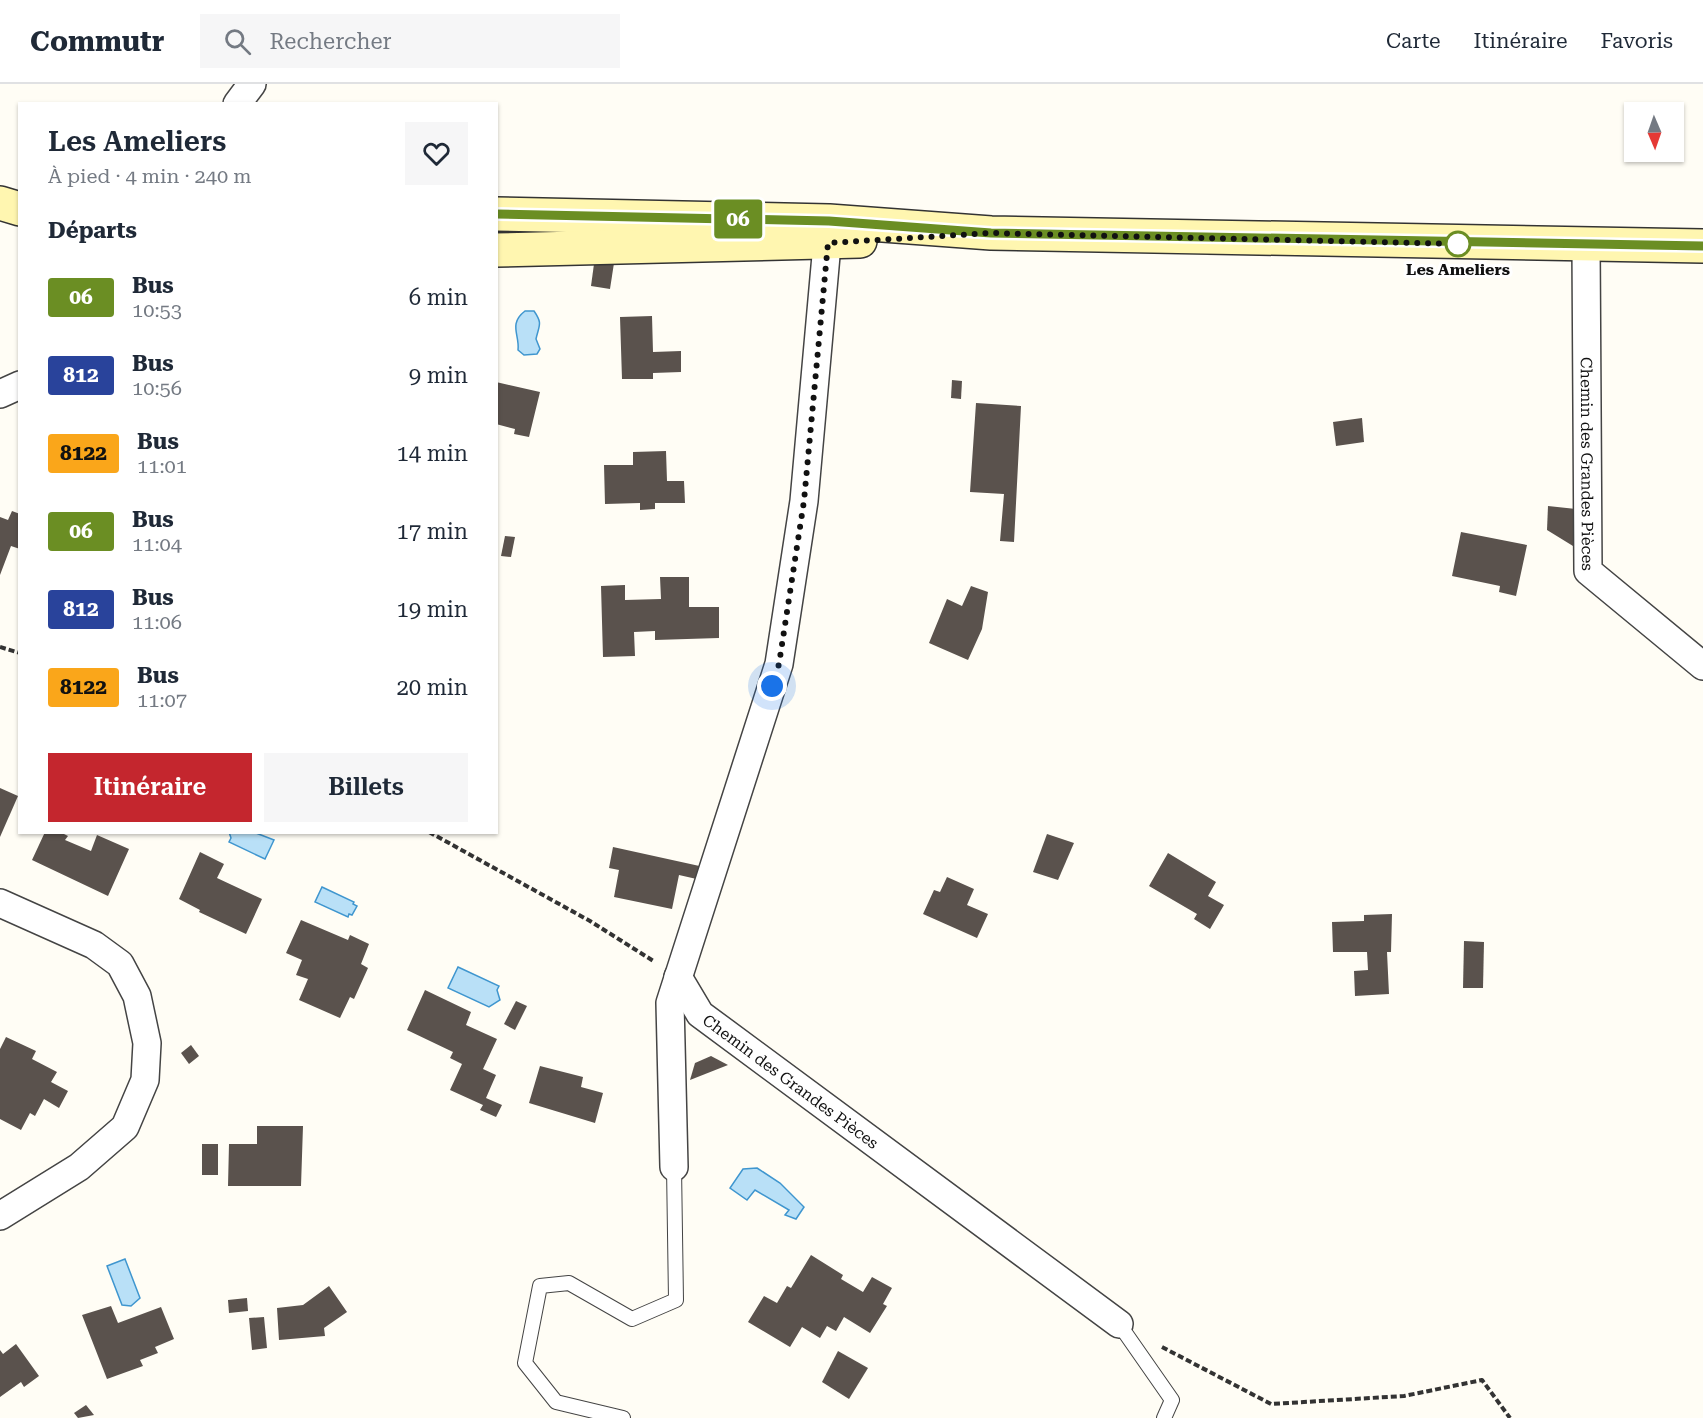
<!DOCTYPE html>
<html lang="fr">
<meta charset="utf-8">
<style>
:root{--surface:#fff;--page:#f6f6f7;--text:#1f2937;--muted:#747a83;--line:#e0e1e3;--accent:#c4262e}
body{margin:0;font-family:"Roboto Serif",serif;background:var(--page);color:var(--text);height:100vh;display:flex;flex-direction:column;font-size:22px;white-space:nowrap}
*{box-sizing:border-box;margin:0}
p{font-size:20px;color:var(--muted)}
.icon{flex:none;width:33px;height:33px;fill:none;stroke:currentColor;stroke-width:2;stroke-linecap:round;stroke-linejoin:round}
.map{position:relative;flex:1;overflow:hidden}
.drawer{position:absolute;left:18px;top:18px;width:480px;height:732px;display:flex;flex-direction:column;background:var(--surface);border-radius:0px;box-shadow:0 2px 4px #0004}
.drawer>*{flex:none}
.badge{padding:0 12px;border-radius:4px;font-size:21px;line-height:39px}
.needle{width:39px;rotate:178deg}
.tools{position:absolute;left:1624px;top:18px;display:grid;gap:12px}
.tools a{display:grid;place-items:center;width:60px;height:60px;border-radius:0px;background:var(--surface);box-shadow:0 2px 4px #0004;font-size:30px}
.you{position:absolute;width:30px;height:30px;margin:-15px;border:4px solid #fff;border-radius:50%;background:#1a73e8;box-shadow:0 0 0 9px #1a73e833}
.map>.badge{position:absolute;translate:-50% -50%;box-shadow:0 0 0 3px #fff}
h2{padding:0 30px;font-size:22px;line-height:54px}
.round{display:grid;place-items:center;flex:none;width:63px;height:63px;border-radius:0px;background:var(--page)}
.summary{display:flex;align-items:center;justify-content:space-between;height:102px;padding:0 30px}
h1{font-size:28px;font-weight:600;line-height:45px}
.primary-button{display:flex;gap:12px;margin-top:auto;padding:12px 30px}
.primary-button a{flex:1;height:69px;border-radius:0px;background:var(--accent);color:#fff;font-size:24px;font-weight:600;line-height:69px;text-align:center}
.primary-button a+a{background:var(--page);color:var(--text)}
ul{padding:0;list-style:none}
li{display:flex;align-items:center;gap:18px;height:78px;padding:0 30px}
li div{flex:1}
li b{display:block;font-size:22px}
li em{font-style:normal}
li .badge{min-width:66px;font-weight:700;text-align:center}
header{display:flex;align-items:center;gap:36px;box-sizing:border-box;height:84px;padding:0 30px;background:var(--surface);border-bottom:2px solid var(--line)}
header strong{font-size:28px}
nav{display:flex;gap:33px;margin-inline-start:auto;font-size:21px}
.search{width:420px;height:54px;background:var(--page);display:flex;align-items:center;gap:15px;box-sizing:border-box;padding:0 21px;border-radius:0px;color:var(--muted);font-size:22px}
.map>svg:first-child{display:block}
.water{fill:#b9e0f7;stroke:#3f96cf;stroke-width:1.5}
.building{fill:#5a524d}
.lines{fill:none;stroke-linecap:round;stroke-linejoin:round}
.service-casing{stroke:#444;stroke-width:16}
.minor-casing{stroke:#444;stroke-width:30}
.secondary-casing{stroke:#333;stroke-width:36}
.path{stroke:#333;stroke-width:4;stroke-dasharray:6 3;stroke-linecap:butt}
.service{stroke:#fff;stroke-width:14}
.minor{stroke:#fff;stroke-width:27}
.secondary{stroke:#fff6b0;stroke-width:33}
.line-casing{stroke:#fff;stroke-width:14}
.line{stroke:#6b8e23;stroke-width:9}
.walk{stroke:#111;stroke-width:6;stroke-dasharray:0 10.8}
.stop-dot{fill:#fff;stroke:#6b8e23;stroke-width:3}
.labels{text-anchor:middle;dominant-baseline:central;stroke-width:6;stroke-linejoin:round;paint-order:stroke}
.stop-label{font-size:16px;font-weight:bold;fill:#111;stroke:#fff}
.street-label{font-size:16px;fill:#111;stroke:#fff}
</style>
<header>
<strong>Commutr</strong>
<div class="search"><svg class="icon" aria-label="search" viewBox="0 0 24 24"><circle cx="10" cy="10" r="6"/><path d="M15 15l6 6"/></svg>Rechercher</div>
<nav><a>Carte</a><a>Itinéraire</a><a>Favoris</a></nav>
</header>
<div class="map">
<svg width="1703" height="1334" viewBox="0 0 1703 1334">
<rect width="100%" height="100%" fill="#fffdf5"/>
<!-- water -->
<g class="water">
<path d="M525 227H534C543 240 539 241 536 255L540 265 537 270 524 271 518 266C520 251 508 240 525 227Z"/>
<polygon points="229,748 256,749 274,756 265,775 229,758 231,754"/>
<polygon points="322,803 354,818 353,820 357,822 352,831 349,830 348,833 315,818"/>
<polygon points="458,883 499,902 497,906 500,916 489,923 448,904"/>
<polygon points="757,1084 780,1099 804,1123 796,1135 785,1131 789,1126 755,1106 747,1116 730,1104 743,1085"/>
<polygon points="125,1175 140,1214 131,1222 122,1221 107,1182"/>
</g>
<!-- building -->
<g class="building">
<polygon points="614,179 610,205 591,202 594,180"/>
<polygon points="652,232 653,268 681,267 681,288 653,289 653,295 622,295 620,233"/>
<polygon points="952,296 962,297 961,315 951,314"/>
<polygon points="496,298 540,308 529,353 514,350 515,345 496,340"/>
<polygon points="976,319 1021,322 1014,458 1000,457 1004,410 970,408"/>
<polygon points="1362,334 1364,358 1336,362 1333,338"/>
<polygon points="666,367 667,397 684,397 685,419 655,419 655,425 640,426 640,419 605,420 604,381 633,381 633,368"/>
<polygon points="1548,422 1576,425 1573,462 1547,446"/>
<polygon points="12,427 20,430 20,465 11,462 0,491 0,433 8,436"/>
<polygon points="1461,448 1527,461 1516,512 1499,508 1500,502 1452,492"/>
<polygon points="505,452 515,453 511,473 501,472"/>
<polygon points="660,493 689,493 689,523 719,523 719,554 655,556 655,547 634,548 635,572 603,573 601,502 625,501 625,516 661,515"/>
<polygon points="971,502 988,508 982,545 968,576 929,559 947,515 962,522"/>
<polygon points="0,704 18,712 0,753"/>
<polygon points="45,748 60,748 68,752 65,756 91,767 97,751 129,765 108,812 32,776"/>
<polygon points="1047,750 1074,759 1058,796 1033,788"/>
<polygon points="613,763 704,783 701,796 679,791 672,825 614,813 619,786 609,784"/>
<polygon points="200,768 224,780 217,794 262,815 246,850 199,828 200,826 179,815"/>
<polygon points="1168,769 1216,798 1208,812 1224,821 1210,845 1194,835 1197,830 1149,802"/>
<polygon points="947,793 974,805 967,821 988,830 977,854 923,830 934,806 940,808"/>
<polygon points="1392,830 1391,868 1387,868 1389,910 1355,912 1354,887 1368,886 1367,868 1333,868 1332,838 1364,837 1364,831"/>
<polygon points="301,836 348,856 350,851 369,860 361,880 368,884 354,915 350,913 340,934 299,916 308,895 296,891 302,876 286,869"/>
<polygon points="1464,857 1484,858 1483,904 1463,904"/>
<polygon points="425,906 471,928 466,941 497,955 483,985 496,991 486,1014 502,1021 496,1033 480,1026 483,1021 450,1006 462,980 450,974 453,968 407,946"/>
<polygon points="516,917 527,922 515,946 504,940"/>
<polygon points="6,953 36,967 32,975 57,988 51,998 68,1007 59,1024 44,1015 35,1032 30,1029 21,1046 0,1035 0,965"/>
<polygon points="191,961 199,972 189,980 181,969"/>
<polygon points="711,972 728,981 690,996 695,979"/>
<polygon points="540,982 583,993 581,1003 603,1009 595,1039 529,1019"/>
<polygon points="257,1042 303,1042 301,1102 228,1102 229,1060 257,1060"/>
<rect x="202" y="1060" width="16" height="31"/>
<polygon points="811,1171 843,1191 841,1195 863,1208 872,1193 892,1204 883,1220 887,1222 870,1249 844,1233 836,1247 827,1242 820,1254 802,1243 790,1263 748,1238 764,1212 777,1219 787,1202 791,1204"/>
<polygon points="329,1202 347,1228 324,1244 325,1252 279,1256 277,1224 303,1221"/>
<polygon points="247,1214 248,1227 229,1229 228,1216"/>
<polygon points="111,1222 118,1239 161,1223 174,1255 155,1263 158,1269 140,1276 143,1282 107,1295 82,1231"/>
<polygon points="264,1233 267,1264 252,1266 249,1234"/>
<polygon points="16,1260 39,1292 24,1303 21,1298 0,1313 0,1266 3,1270"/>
<polygon points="838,1267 868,1284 849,1315 822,1298"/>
<polygon points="86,1321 94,1331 78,1334 74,1329"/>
</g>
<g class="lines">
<defs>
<g id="service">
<polyline points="1119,1240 1172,1316 1164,1334"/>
<polyline points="623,1334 556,1318 525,1279 540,1202 569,1199 632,1235 676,1216 674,1083"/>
</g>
<g id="minor">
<polyline points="237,20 252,0"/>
<path id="s1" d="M1586 160 1588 487 1703 582"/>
<polyline points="0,310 20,301"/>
<polyline points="0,819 94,861 120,880 137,912 147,959 145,996 125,1043 79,1083 0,1132"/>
<path id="s2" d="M678 893 700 930 1119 1240"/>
<polyline points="674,1083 670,919 779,580 804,417 829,138"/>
</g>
<g id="secondary">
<polyline points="0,119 20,125"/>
<polyline points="496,130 829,137 991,149 1703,162"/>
<polyline points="496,166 860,157"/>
</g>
</defs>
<!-- service casing -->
<use href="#service" class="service-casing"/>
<!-- minor casing -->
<use href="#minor" class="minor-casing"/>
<!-- secondary casing -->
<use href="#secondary" class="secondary-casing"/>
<!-- path -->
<g class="path">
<polyline points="0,563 20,569"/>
<polyline points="429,748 590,837 655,878"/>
<polyline points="1162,1263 1271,1320 1404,1312 1482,1296 1510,1334"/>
</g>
<!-- service -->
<use href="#service" class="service"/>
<!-- minor -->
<use href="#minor" class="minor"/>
<!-- secondary -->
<use href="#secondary" class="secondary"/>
</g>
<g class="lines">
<defs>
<polyline id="line" points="496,130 829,137 991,149 1703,162"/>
</defs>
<!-- line casing -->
<use href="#line" class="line-casing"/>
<!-- line -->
<use href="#line" class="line"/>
<!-- walk -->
<polyline class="walk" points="772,602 779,580 804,417 828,159 991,149 1458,160"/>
</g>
<!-- markers -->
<circle class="stop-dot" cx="1458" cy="160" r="12"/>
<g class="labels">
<!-- stop labels -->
<g class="stop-label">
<text x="1458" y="185">Les Ameliers</text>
</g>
<!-- street labels -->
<g class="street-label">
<text stroke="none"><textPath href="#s1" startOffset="220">Chemin des Grandes Pièces</textPath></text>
<text stroke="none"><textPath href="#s2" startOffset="156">Chemin des Grandes Pièces</textPath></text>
</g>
</g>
</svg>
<div class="tools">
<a><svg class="needle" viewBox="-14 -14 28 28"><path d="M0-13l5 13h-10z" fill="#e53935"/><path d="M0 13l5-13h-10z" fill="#747a83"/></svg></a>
</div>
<div class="you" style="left:772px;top:602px"></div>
<b class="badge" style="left:738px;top:135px;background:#6b8e23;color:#fff">06</b>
<section class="drawer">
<div class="summary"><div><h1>Les Ameliers</h1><p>À pied · 4 min · 240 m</p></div><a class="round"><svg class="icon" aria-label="heart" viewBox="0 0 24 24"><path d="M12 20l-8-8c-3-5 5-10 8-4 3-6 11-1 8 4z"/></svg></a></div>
<h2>Départs</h2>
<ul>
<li><span class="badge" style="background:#6b8e23;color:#fff">06</span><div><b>Bus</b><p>10:53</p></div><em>6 min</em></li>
<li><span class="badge" style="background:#29439b;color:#fff">812</span><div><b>Bus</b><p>10:56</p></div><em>9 min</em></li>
<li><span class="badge" style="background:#faa61a;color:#111">8122</span><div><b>Bus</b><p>11:01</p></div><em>14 min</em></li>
<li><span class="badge" style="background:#6b8e23;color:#fff">06</span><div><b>Bus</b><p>11:04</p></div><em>17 min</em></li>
<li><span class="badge" style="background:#29439b;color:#fff">812</span><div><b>Bus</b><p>11:06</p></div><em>19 min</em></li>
<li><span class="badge" style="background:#faa61a;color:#111">8122</span><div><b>Bus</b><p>11:07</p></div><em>20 min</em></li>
</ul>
<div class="primary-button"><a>Itinéraire</a><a>Billets</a></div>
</section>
</div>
